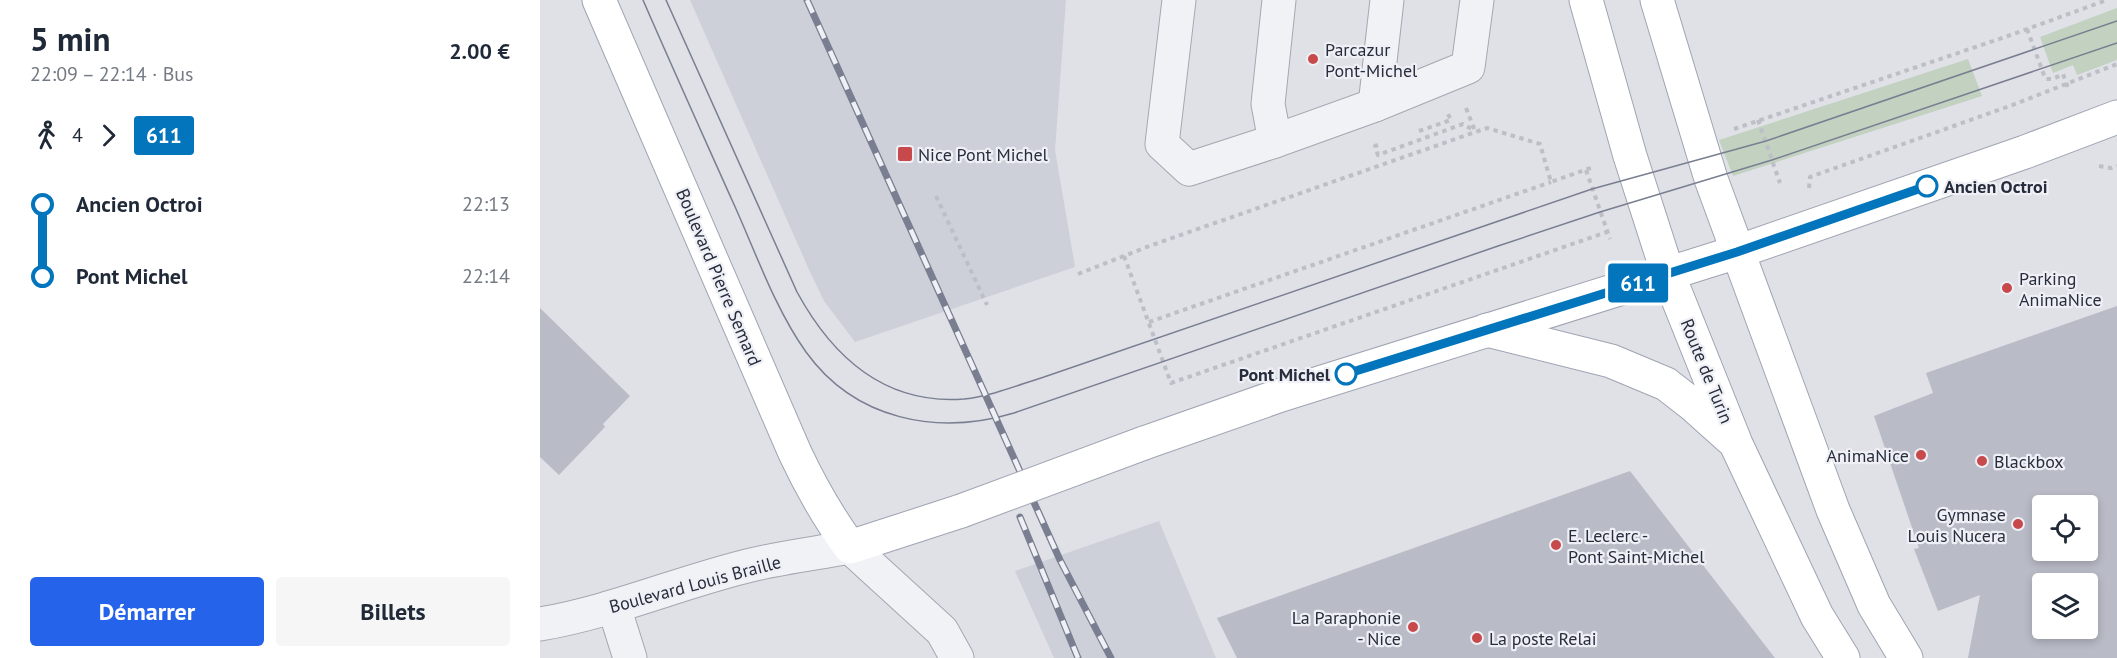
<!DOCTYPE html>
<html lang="fr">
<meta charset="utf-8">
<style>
:root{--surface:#fff;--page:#f6f6f7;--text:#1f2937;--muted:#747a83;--accent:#2563eb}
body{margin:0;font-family:"PT Sans",sans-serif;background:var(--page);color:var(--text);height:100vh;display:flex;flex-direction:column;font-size:22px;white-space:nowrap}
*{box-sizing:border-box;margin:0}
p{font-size:20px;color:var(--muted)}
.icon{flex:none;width:33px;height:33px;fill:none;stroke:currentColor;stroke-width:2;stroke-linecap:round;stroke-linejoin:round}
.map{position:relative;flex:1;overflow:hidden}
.sheet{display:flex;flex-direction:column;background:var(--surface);width:540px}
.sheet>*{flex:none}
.badge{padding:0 12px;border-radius:4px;font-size:21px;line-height:39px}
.buttons{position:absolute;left:1492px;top:495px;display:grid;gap:12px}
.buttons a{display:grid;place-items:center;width:66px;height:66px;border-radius:6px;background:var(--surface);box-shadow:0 3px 9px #0003;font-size:30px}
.map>.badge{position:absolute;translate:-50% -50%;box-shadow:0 0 0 3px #fff}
.legs{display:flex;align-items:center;gap:9px;height:66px;padding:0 30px;font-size:20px}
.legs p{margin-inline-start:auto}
.overview{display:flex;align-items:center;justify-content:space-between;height:102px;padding:0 30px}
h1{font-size:33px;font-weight:700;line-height:45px}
.cta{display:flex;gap:12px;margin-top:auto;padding:12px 30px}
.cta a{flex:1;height:69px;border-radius:6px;background:var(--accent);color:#fff;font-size:24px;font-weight:700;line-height:69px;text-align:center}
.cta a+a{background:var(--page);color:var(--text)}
ul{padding:0 30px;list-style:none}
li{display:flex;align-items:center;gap:21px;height:72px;font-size:22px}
li i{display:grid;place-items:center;width:9px;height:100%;margin:0 8px;background:currentColor}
li i::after{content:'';width:15px;height:15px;margin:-8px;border:4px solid;border-radius:50%;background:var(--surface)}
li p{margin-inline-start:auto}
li:first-child i{background:linear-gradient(#0000 50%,currentColor 0)}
li:last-child i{background:linear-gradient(currentColor 50%,#0000 0)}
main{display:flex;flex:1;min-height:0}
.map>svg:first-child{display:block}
.built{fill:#cdd0d9}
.green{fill:#c2d1c0}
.building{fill:#b9bcc7;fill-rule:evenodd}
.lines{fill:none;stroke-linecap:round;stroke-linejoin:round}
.minor-casing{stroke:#a4a7b1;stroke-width:35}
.major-casing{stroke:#9fa4b2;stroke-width:35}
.path{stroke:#bdbfc6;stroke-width:4;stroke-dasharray:4.5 4.5;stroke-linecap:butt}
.minor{stroke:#f1f2f6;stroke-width:33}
.major{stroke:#fff;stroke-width:33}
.tram{stroke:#797f90;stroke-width:1.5}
.rail-casing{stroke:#797f90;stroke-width:7}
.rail{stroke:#eef0f5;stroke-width:4.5;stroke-dasharray:14;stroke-linecap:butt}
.major-bridge-casing{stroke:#9fa4b2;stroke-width:35;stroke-linecap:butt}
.major-bridge{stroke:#fff;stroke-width:33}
.line-1-casing{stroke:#fff;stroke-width:14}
.line-1{stroke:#0275bc;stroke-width:9}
.poi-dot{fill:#c7494b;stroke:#eef0f5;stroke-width:2}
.stop-1-dot{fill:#fff;stroke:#0275bc;stroke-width:3}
.labels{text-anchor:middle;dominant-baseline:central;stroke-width:4.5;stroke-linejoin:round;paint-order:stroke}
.poi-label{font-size:18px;fill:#282d3d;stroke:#eef0f5;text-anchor:start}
.stop-label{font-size:18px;font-weight:bold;fill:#282d3d;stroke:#eef0f5;text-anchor:start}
.street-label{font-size:18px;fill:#282d3d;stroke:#eef0f5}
</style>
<main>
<section class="sheet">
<div class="overview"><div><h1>5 min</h1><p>22:09 – 22:14 · Bus</p></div><b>2.00 €</b></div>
<div class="legs"><svg class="icon" aria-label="walk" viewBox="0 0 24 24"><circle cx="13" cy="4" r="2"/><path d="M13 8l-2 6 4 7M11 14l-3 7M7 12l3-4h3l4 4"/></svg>4<svg class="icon" aria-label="forward" viewBox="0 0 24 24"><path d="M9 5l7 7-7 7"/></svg><b class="badge" style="background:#0275bc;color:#fff">611</b></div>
<ul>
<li><i style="color:#0275bc"></i><b>Ancien Octroi</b><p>22:13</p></li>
<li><i style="color:#0275bc"></i><b>Pont Michel</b><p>22:14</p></li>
</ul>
<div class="cta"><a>Démarrer</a><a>Billets</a></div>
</section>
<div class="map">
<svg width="1577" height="658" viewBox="0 0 1577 658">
<rect width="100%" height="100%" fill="#dfe1e7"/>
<!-- built -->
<g class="built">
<polygon points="150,0 526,0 515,150 535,267 315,342 284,301 270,272"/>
<polygon points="619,521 676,658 514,658 475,571"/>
</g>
<!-- green -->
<g class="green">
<polygon points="1577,8 1577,60 1537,75 1533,65 1513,73 1500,37"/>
<polygon points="1428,59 1442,96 1193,176 1179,140"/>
</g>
<!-- building -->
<g class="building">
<path d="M1577 306V658H1428L1440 595 1398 611 1374 549 1379 548 1334 416 1393 393 1386 373ZM1503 506H1548V550H1503ZM1503 584H1548V628H1503Z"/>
<polygon points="0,308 90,396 63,424 65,427 19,475 0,457"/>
<polygon points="1090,471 1235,658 697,658 677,618"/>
</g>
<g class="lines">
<defs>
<g id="minor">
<polyline points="639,0 622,144 649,169 735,141 835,105 928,67 937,0"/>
<polyline points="835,105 847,0"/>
<polyline points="735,141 728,104 739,0"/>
<polyline points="74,607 90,658"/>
<path d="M0 624C72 612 140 582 211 565 244 557 278 553 310 547L402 631 417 658"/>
</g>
<g id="major">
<path d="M59 0 255 453C271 487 288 517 310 547L421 511"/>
<polyline points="1046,0 1090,156 1128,274 1196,444 1277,616 1303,658"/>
<polyline points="1117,0 1171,179 1293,510 1334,605 1366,658"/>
<polyline points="947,330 1071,361 1126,384 1153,405 1191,439"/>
<polyline points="604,443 741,395 1197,252 1485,152 1577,117"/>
</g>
</defs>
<!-- minor casing -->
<use href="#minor" class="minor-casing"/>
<!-- major casing -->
<use href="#major" class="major-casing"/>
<!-- path -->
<g class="path">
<polyline points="1487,29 1504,75 1506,79 1513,79 1523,74 1529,91"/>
<polyline points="926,108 935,131"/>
<polyline points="1218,120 1240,183"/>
<polyline points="1194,129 1468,36 1567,0"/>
<polyline points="879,131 911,120 908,114"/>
<polyline points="838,145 835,146 838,155 923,124 935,131"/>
<polyline points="1559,166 1571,168 1577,166"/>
<polyline points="1046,170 1070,239"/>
<polyline points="1269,188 1270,177 1470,106 1577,64"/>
<polyline points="396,196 447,305"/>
<polyline points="584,256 631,383 1067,232"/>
<polyline points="538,274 612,245 947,128 1000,144 1011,182 1053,167"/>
<polyline points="609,322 1011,182"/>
</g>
<!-- minor -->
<use href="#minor" class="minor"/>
<!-- major -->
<use href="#major" class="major"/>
<!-- tram -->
<g class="tram">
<path d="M103 0C132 67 162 133 192 200 214 248 235 309 266 352 315 420 397 436 474 413L958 246 1060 212 1232 160 1577 43"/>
<path d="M126 0 257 292C293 358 345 405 424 399 452 396 478 385 504 377L1052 189 1226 141 1577 21"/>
</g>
<defs>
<g id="rail">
<polyline points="267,0 520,560 571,658"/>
<polyline points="480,517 538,658"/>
</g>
</defs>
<!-- rail casing -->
<use href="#rail" class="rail-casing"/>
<!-- rail -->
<use href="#rail" class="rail"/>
<defs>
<polyline id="major-bridge" points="421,511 604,443"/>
</defs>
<!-- major-bridge casing -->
<use href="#major-bridge" class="major-bridge-casing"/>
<!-- major-bridge -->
<use href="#major-bridge" class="major-bridge"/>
</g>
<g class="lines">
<defs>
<polyline id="line-1" points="806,374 1197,252 1387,186"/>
</defs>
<!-- line-1 casing -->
<use href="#line-1" class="line-1-casing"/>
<!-- line-1 -->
<use href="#line-1" class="line-1"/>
</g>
<!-- markers -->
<g class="poi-dot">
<circle cx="773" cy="59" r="6"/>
<rect x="357" y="146" width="16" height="16" rx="3"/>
<circle cx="1467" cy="288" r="6"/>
<circle cx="1381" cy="455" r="6"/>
<circle cx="1442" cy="461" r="6"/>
<circle cx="1478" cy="524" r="6"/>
<circle cx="1016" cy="545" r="6"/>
<circle cx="873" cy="627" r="6"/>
<circle cx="937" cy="638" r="6"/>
</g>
<g class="stop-1-dot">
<circle cx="1387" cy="186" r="10"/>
<circle cx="806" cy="374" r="10"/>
</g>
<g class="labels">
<!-- poi labels -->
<g class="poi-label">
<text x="785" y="49">Parcazur<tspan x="785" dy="21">Pont-Michel</tspan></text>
<text x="378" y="154">Nice Pont Michel</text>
<text x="1479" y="278">Parking<tspan x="1479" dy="21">AnimaNice</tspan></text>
<text x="1369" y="455" text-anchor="end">AnimaNice</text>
<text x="1454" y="461">Blackbox</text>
<text x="1466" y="514" text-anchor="end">Gymnase<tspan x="1466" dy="21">Louis Nucera</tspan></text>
<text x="1028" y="535">E. Leclerc -<tspan x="1028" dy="21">Pont Saint-Michel</tspan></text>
<text x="861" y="617" text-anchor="end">La Paraphonie<tspan x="861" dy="21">- Nice</tspan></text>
<text x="949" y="638">La poste Relai</text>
</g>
<!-- stop labels -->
<g class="stop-label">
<text x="1404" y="186">Ancien Octroi</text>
<text x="790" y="374" text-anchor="end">Pont Michel</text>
</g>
<!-- street labels -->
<g class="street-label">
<text transform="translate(179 277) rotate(67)">Boulevard Pierre Semard</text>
<text transform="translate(1167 371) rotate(68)">Route de Turin</text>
<text transform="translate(155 584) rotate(-15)">Boulevard Louis Braille</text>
</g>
</g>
</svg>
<div class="buttons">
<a><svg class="icon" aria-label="locate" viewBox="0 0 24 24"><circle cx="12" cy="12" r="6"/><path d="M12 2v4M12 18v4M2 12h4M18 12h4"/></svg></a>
<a><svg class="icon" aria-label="layers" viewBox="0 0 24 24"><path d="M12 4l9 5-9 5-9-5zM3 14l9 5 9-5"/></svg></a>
</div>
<b class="badge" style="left:1098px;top:283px;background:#0275bc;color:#fff">611</b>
</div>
</main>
